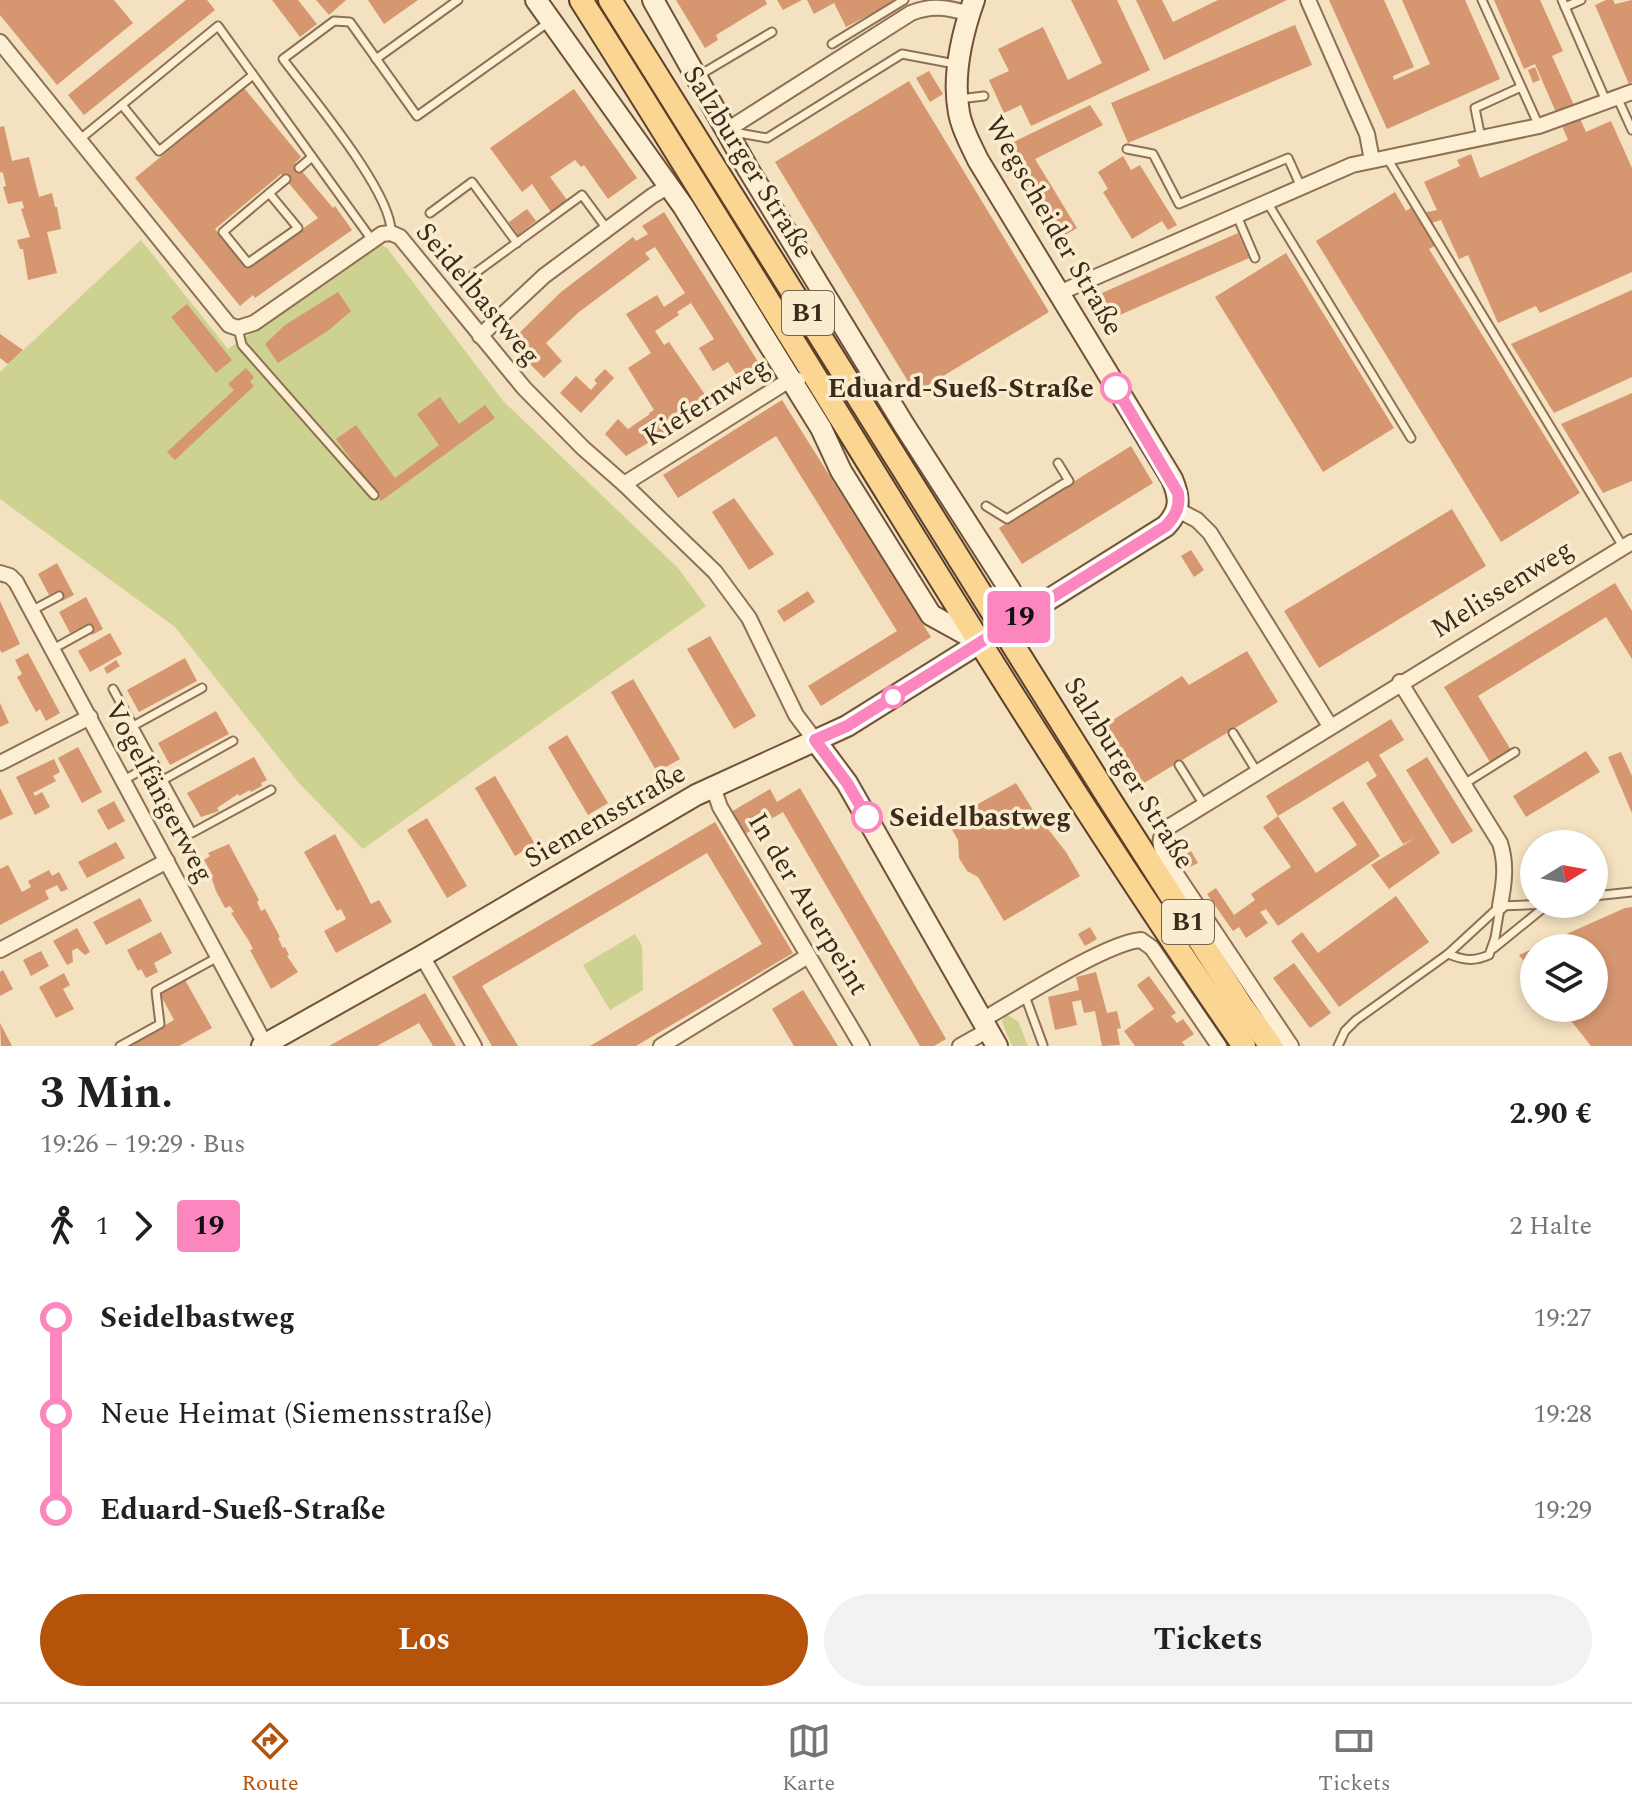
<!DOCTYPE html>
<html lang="de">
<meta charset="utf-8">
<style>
:root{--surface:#fff;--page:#f2f2f2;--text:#202124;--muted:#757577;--line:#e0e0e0;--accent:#b45309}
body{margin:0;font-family:Spectral,serif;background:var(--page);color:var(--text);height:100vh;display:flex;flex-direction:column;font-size:30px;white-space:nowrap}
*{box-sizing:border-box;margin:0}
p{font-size:26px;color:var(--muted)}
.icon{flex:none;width:44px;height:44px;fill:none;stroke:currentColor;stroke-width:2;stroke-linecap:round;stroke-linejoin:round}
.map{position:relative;height:1046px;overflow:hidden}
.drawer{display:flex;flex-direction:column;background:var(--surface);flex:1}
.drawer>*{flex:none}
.badge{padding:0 16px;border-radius:6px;font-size:28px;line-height:52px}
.needle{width:52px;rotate:79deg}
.controls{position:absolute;left:1520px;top:830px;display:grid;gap:16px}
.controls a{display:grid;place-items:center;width:88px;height:88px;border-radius:50%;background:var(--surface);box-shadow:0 4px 12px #0003;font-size:40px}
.map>.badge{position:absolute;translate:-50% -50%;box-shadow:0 0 0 4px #fff}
.legs{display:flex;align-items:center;gap:12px;height:88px;padding:0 40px;font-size:26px}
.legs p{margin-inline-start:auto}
.headline{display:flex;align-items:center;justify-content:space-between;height:136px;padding:0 40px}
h1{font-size:44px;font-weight:700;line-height:60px}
.action{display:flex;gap:16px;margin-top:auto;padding:16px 40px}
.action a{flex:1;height:92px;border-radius:48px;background:var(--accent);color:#fff;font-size:32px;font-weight:700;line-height:92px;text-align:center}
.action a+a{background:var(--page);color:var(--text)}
ul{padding:0 40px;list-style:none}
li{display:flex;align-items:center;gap:28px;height:96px;font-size:30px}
li i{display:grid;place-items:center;width:12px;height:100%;margin:0 10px;background:currentColor}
li i::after{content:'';width:20px;height:20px;margin:-10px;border:6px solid;border-radius:50%;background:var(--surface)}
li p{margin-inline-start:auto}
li:first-child i{background:linear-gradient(#0000 50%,currentColor 0)}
li:last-child i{background:linear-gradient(currentColor 50%,#0000 0)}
.menu{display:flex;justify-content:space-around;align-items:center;height:112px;border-top:2px solid var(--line);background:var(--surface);font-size:22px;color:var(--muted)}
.menu a{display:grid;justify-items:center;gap:4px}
.menu .selected{color:var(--accent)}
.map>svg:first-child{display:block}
.green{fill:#cdd291}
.building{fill:#d69670;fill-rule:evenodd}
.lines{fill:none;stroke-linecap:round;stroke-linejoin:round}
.lane-casing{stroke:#8e7155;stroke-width:11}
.street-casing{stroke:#8e7155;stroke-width:18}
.secondary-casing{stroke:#705238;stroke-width:24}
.primary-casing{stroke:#5b3f2a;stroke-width:26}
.lane{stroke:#fdefd3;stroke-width:7}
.street{stroke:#fdefd3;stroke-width:14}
.secondary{stroke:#fdefd3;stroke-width:20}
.primary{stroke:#fbd692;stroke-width:22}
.line-1-casing{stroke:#fff;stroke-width:18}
.line-1{stroke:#fc87bf;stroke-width:12}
.stop-1-dot{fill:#fff;stroke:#fc87bf;stroke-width:4}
.labels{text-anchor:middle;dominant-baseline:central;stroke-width:7;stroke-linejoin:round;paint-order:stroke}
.shield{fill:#f9eccf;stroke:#756451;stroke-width:2}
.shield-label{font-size:26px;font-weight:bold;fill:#3c2a1b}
.street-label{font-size:28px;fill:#3c2a1b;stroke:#f9eccf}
.stop-label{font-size:28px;font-weight:bold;fill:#3c2a1b;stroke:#f9eccf;text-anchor:end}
</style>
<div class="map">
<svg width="1632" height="1046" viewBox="0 0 1632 1046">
<rect width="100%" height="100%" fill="#f3e1bf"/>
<!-- green -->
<g class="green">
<polygon points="141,240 228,349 379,244 387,248 504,402 678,568 706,606 363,849 298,782 175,627 0,499 0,372"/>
<polygon points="635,934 642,946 643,990 610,1010 583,965"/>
<polygon points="1005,1014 1018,1021 1028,1046 1012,1046 1002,1022"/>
</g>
<!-- building -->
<g class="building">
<polygon points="0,0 114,0 133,23 57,85 0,15"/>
<polygon points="186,0 207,0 215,10 84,115 68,95"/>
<polygon points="272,0 298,0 317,24 300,37"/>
<polygon points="316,0 346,0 329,15"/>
<polygon points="368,0 418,0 384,24"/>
<polygon points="676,0 765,0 767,4 716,35 718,40 705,48"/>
<polygon points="777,0 802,0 783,10"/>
<polygon points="807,0 898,0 846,27 834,3 814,14"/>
<polygon points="1071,0 1117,0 1150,70 1031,126 1021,105 1004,113 989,80 1009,71 998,49 1043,27 1068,80 1102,63"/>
<polygon points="1136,0 1162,0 1173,22 1218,0 1287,0 1164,60"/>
<polygon points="1329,0 1384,0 1414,67 1393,76 1394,80 1430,64 1402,0 1465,0 1500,79 1387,129"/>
<polygon points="1494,0 1540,0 1563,51 1552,56 1586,132 1611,121 1632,168 1632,272 1540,313 1536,306 1498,323 1468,255 1459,259 1441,220 1429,224 1440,243 1429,249 1580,493 1501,542 1316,241 1395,192 1406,211 1417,204 1422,213 1437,210 1424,182 1460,166 1457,160 1471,154 1480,178 1568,140 1535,64 1524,69"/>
<polygon points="1606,0 1613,0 1615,4 1632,0 1632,82 1629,84 1595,5"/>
<polygon points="1295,25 1312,65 1128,143 1111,103"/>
<polygon points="1535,67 1540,80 1533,83 1528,70"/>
<polygon points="929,71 943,94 930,102 916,78"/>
<polygon points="909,81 1049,312 915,393 775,162"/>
<path d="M244 88 301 157 295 163 333 208 335 206 352 230 255 298 253 295 240 306 135 178ZM281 174 318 218 247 268 215 229Z"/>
<polygon points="574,89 637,178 608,199 584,165 581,167 575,160 550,177 567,200 551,212 532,184 522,192 490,148"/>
<polygon points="1090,105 1103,125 1035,159 1077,228 1055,241 999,149"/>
<polygon points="4,126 12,161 29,157 39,197 52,193 55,207 57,207 61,229 47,232 57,273 28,280 23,249 20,249 17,240 30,237 21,209 24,208 22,201 8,204 3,187 6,186 3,173 0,172 0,127"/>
<polygon points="1123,156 1131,170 1140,165 1177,225 1168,230 1162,221 1132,239 1103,192 1108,189 1098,172"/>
<polygon points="527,209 536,221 518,235 509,222"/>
<polygon points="664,212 762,368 741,382 728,362 713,371 699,348 714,339 691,303 677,312 679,315 655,331 664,345 669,342 712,405 626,456 605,434 618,419 628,429 650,414 649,413 654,410 628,368 651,353 626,314 657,295 664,307 685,293 655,247 645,253 650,259 579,312 546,343 562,361 544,378 509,343 561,292 633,237 636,241 648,234 642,226"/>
<polygon points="1238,233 1249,258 1113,318 1102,293"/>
<polygon points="1286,253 1394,428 1323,472 1215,297"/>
<polygon points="1632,290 1632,377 1554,413 1511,344"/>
<polygon points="338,292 351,311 329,330 278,363 265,344 285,325"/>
<polygon points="187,304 232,360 216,373 171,317"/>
<polygon points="0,334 23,350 8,364 0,358"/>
<polygon points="246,368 254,377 250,382 254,386 175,460 167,452 234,390 228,384"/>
<polygon points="605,369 614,378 581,413 560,393 576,376 591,390 597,383 594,380"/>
<polygon points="1632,393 1632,481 1603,493 1561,424"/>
<polygon points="440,397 459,424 485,405 495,418 381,501 336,439 356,425 395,478 439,445 417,414"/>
<polygon points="782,400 931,637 821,706 808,686 897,631 776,436 678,498 663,475"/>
<polygon points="1131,446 1153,483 1022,564 999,528"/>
<polygon points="734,498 774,554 749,570 712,512"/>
<polygon points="1452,509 1486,566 1319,668 1284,611"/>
<polygon points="1191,550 1204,570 1194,577 1181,556"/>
<polygon points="57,563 74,595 62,601 57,591 49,595 38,574"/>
<polygon points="1615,583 1632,611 1632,659 1606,617 1478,696 1511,750 1490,762 1444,687"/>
<polygon points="808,591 815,602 784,622 777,611"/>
<polygon points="86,597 103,629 92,635 87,624 70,633 59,612"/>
<polygon points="0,601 20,644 2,653 0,650"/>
<polygon points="110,633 122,654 90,672 78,651"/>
<polygon points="710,636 756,716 734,729 687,649"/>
<polygon points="1247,651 1278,702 1144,783 1105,725 1182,676 1189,685"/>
<polygon points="28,653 60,713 46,721 40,709 36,712 17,677 22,674 15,660"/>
<polygon points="185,658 197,681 139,712 127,690"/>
<polygon points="116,660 120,666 107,674 104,668"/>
<polygon points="633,679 680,759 657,772 611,692"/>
<polygon points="0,703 9,723 0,727"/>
<polygon points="216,711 229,734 170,765 158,743"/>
<polygon points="1391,719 1404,740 1379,755 1440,853 1389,889 1371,865 1415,838 1403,844 1366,783 1377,776 1368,761 1278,816 1266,796"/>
<polygon points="567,735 608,803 588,815 548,747"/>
<polygon points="78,747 102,792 82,803 58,758"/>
<polygon points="1586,751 1600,772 1526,817 1513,796"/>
<polygon points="1621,752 1632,776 1632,813 1608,757"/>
<polygon points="254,757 267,780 261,783 262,786 251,792 250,790 239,796 238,794 217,808 219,811 201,817 187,793"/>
<polygon points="1427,757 1473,831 1452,844 1406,770"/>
<polygon points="54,759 60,772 53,776 56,781 33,793 35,796 42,792 50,807 35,815 16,777"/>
<polygon points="495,776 535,844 515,856 475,788"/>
<polygon points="1016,783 1033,810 1066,852 1080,876 1004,921 978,877 967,871 959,858 958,840 947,821"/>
<polygon points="0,788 13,814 0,820"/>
<polygon points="800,788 946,1039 934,1046 920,1046 783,812 745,834 731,812 770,789 777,802"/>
<polygon points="114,801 125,821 108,830 97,810"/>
<polygon points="1343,801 1380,856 1278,926 1266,909 1260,912 1268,923 1246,938 1239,927 1233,931 1207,894 1216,888 1234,915 1255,900 1251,894 1291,867 1263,827 1278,816 1316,873 1357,845 1332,808"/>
<polygon points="427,818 467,886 447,898 407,830"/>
<polygon points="715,822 793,953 636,1046 590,1046 762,944 707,853 482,986 518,1046 492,1046 452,977"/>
<polygon points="335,834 371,904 379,900 392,922 336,953 324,931 346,919 341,909 337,911 304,852"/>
<polygon points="116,842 125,858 87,878 78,862"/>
<polygon points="229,844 259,900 257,902 261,911 265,909 280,937 278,938 283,948 285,947 289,955 287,956 298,972 271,989 250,950 253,949 249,941 231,913 234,912 230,906 225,908 216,891 211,877 213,876 204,860 210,856 208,853"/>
<polygon points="1191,851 1198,863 1188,868 1181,857"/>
<polygon points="8,865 22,892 31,887 28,881 49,870 52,876 59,872 68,889 61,892 57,885 45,891 49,899 0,925 0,869"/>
<polygon points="1396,896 1429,942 1339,1007 1291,941 1302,932 1318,953"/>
<polygon points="140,898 152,921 106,945 93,922"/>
<polygon points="1632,907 1632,1046 1591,1046 1561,1008 1594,1008 1594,948 1535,948 1625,908"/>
<polygon points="1090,927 1097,939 1085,946 1078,934"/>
<polygon points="77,928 90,952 85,955 77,948 72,951 73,962 67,965 53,941"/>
<polygon points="161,932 172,953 154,963 158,972 146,978 141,969 138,971 127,950"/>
<polygon points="1534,948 1534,974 1519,955"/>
<polygon points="41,951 49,966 31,976 23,960"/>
<polygon points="1294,963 1331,1013 1310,1028 1273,978"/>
<polygon points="3,970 13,989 0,996 0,972"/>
<polygon points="1096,972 1107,1013 1117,1011 1121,1028 1117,1029 1120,1045 1102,1046 1095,1011 1084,1013 1081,1000 1072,1002 1077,1025 1055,1030 1048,997 1079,990 1076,977"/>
<polygon points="64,973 70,985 63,989 74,1009 56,1018 39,987"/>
<polygon points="1149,976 1176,1013 1171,1016 1177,1023 1183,1019 1194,1034 1182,1042 1185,1046 1135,1046 1124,1031 1154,1009 1137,985"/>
<polygon points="185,980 212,1028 179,1046 128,1046 174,1020 160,994"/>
<polygon points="803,990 830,1033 838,1046 794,1046 772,1009"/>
<polygon points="425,993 456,1046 433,1046 419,1023 377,1046 329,1046"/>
<polygon points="0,1023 12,1046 1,1046"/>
</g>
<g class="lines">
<defs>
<g id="lane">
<polyline points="1482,0 1539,126"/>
<polyline points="1562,0 1606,101"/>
<polyline points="1565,7 1581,0"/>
<polyline points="832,44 904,0"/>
<polyline points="376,59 458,0"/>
<polyline points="698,76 772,32"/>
<polyline points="1617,97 1632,130"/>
<polyline points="959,99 984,96"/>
<polyline points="122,105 159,151 253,75"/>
<polyline points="733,132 767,138 902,54 955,64"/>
<polyline points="1481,138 1475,108 1521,87"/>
<polyline points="79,140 218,26 372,240"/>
<polyline points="1127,149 1153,154 1179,204 1288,158 1301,187"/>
<polyline points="1387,158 1622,545"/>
<polyline points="299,168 312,157"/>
<polyline points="269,193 298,228 248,263 223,232 286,179"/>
<polyline points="1267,202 1411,438"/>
<polyline points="430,213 472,182 517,243"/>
<polyline points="1237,216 1255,258"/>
<path d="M391 232C392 192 309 94 283 59L334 21 350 22 417 116 549 22"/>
<polyline points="467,279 582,195 607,229"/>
<polyline points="238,328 242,345 374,495"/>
<polyline points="986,506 1007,519 1063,484 1069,481 1058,463"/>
<polyline points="31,611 59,596"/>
<polyline points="53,649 89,629"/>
<polyline points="113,689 192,833 271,790"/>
<polyline points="133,726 202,688"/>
<polyline points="1233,733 1257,772"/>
<polyline points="1179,765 1204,805"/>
<polyline points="124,780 154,763"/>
<polyline points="163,780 233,741"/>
<polyline points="1464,784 1515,752"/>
<polyline points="1594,896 1632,892"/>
<polyline points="1494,948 1547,905"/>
<path d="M1448 954C1463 960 1473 962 1489 955L1495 938 1500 908"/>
<polyline points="1025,996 1043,1045"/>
<polyline points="120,1046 160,1024 156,991 218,957"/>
<polyline points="1338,1046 1345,1031 1356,1020 1448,954 1500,906 1549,904"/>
</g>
<g id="street">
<polyline points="1308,0 1367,134 1372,160"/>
<polyline points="0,42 229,325 238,328 254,323 382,234 391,233 400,237 524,388 583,448 624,484 715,572 749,618 796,715 815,740"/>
<path d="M727 130 911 13C931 5 948 7 969 14"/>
<polyline points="1059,293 1352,165 1539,126 1632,92"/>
<polyline points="480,336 544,276 652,196 669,186"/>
<polyline points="624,484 791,379 798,380"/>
<polyline points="1178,510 1197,520 1210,533 1330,726"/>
<polyline points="0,573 10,576 16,582 265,1044"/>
<path d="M1400 682 1500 843C1507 865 1504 884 1500 906"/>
<polyline points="0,763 90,717"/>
<polyline points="713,787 720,807 862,1046"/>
<polyline points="0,950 167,861"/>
<polyline points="422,956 474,1046"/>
<path d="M984 1019C1017 1000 1108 942 1141 940L1152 948 1219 1046"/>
<polyline points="661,1046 808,956"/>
<polyline points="960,1046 990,1029"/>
<path d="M1291 1046 1166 859C1160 846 1157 839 1167 828L1632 542"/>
</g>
<g id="secondary">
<polyline points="536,0 683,206 821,428 841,471 931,615 980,642"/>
<polyline points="653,0 748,169 904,425 1010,590 1003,628"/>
<polyline points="815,740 847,783 997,1046"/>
<path d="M262 1046 422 956 696 795 847 726 1166 526C1181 510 1180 498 1172 479L978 160C971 145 962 130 959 113 952 76 962 34 974 0"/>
</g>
<g id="primary">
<path d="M581 0C802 348 1009 706 1244 1046"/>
<polyline points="610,0 1108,797 1241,1005 1271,1046"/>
</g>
</defs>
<!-- lane casing -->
<use href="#lane" class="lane-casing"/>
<!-- street casing -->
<use href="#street" class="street-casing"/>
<!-- secondary casing -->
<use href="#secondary" class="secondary-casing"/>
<!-- primary casing -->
<use href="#primary" class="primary-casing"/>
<!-- lane -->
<use href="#lane" class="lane"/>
<!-- street -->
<use href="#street" class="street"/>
<!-- secondary -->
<use href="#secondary" class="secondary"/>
<!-- primary -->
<use href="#primary" class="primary"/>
</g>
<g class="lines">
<defs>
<path id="line-1" d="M867 817 847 783 815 740 847 726 1166 526C1176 515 1180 507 1178 493L1116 388"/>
</defs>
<!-- line-1 casing -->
<use href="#line-1" class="line-1-casing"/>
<!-- line-1 -->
<use href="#line-1" class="line-1"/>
</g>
<!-- markers -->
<g class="stop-1-dot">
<circle cx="1116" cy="388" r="14"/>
<circle cx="893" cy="697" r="10"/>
<circle cx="867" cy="817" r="14"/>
</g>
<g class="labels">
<!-- shield labels -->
<g class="shield">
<rect x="782" y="291" width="52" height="44" rx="6"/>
<rect x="1162" y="900" width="52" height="44" rx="6"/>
</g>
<g class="shield-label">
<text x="808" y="313">B1</text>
<text x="1188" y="922">B1</text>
</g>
<!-- street labels -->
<g class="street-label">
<text transform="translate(748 162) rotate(58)">Salzburger Straße</text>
<text transform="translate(1054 226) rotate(60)">Wegscheider Straße</text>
<text transform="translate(478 294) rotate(50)">Seidelbastweg</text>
<text transform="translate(706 402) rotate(-32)">Kiefernweg</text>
<text transform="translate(1502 589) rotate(-32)">Melissenweg</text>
<text transform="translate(1129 773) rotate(58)">Salzburger Straße</text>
<text transform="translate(159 792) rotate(62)">Vogelfängerweg</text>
<text transform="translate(605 816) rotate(-30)">Siemensstraße</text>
<text transform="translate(808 904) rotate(59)">In der Auerpeint</text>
</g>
<!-- stop labels -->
<g class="stop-label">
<text x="1094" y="388">Eduard-Sueß-Straße</text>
<text x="889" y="817" text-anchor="start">Seidelbastweg</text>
</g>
</g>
</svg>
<div class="controls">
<a><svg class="needle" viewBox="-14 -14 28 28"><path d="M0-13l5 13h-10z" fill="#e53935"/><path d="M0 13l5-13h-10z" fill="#757577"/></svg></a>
<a><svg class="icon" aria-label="layers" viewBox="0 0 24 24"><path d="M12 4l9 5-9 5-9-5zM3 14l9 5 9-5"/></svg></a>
</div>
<b class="badge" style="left:1019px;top:617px;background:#fc87bf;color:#111">19</b>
</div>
<section class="drawer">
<div class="headline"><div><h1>3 Min.</h1><p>19:26 – 19:29 · Bus</p></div><b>2.90 €</b></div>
<div class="legs"><svg class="icon" aria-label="walk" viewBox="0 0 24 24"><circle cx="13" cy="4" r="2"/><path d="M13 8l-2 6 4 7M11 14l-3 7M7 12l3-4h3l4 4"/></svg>1<svg class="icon" aria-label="forward" viewBox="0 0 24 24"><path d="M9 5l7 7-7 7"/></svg><b class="badge" style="background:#fc87bf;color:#111">19</b><p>2 Halte</p></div>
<ul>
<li><i style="color:#fc87bf"></i><b>Seidelbastweg</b><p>19:27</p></li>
<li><i style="color:#fc87bf"></i><span>Neue Heimat (Siemensstraße)</span><p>19:28</p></li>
<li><i style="color:#fc87bf"></i><b>Eduard-Sueß-Straße</b><p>19:29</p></li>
</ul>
<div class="action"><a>Los</a><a>Tickets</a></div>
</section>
<nav class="menu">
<a class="selected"><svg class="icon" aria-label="directions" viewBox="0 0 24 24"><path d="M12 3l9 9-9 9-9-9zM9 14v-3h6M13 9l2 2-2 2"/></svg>Route</a>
<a><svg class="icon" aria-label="map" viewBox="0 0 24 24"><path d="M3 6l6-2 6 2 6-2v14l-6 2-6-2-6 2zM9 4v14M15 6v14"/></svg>Karte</a>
<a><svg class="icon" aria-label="tickets" viewBox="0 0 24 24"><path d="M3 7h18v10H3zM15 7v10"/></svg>Tickets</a>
</nav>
